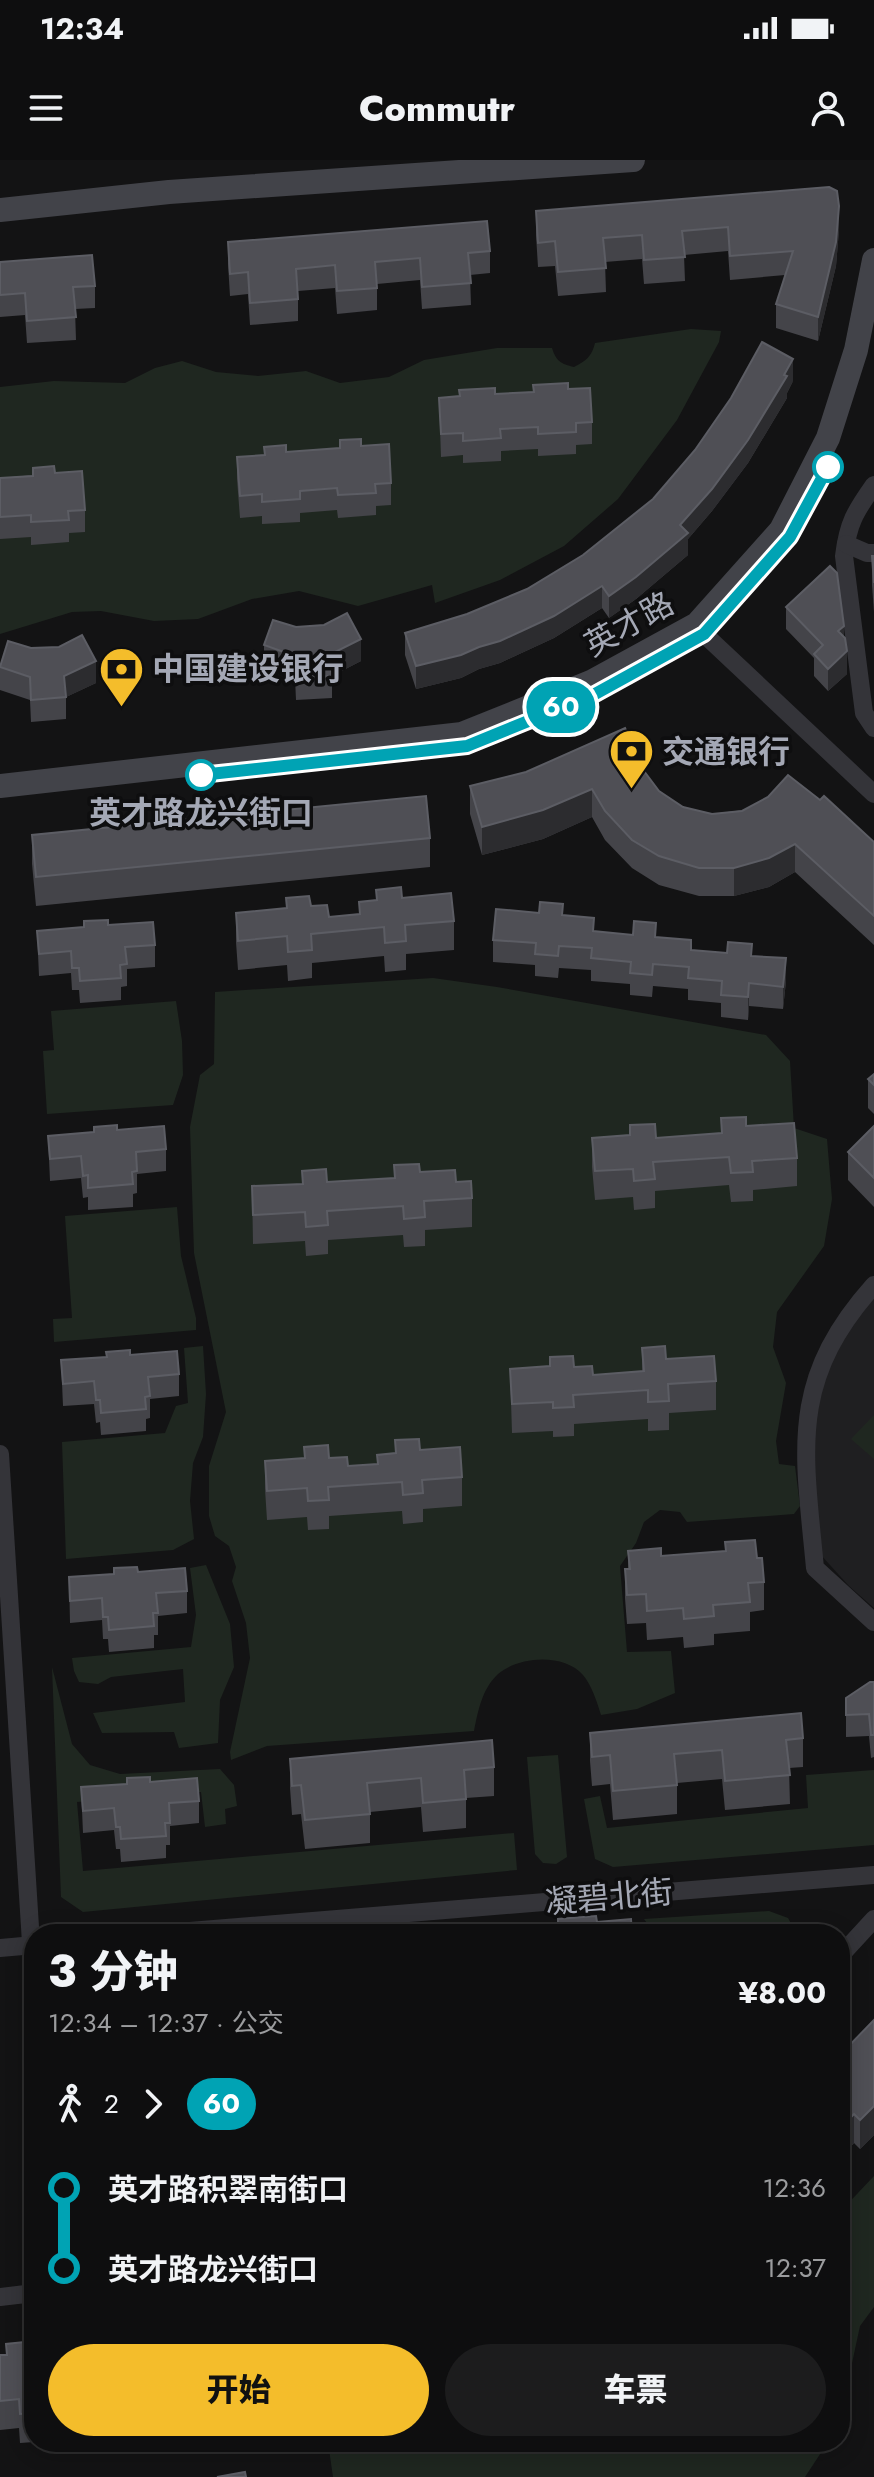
<!DOCTYPE html>
<html lang="zh">
<meta charset="utf-8">
<style>
:root{--surface:#0e0e0f;--page:#1c1c1d;--text:#f1f3f6;--muted:#9b9c9e;--line:#2e2e2f;--accent:#f4bd2b}
body{margin:0;font-family:Jost,"Noto Sans SC",sans-serif;background:var(--page);color:var(--text);height:100vh;display:flex;flex-direction:column;font-size:30px;white-space:nowrap}
*{box-sizing:border-box;margin:0}
p{font-size:26px;color:var(--muted)}
.icon{flex:none;width:44px;height:44px;fill:none;stroke:currentColor;stroke-width:2;stroke-linecap:round;stroke-linejoin:round}
.map{position:relative;flex:1;overflow:hidden}
.panel{position:absolute;left:24px;top:1764px;width:826px;height:528px;display:flex;flex-direction:column;background:var(--surface);border-radius:32px;box-shadow:0 4px 20px #0003,0 0 0 2px var(--line)}
.panel>*{flex:none}
.badge{padding:0 16px;border-radius:26px;font-size:28px;line-height:52px}
.map>.badge{position:absolute;translate:-50% -50%;box-shadow:0 0 0 4px #fff}
.legs{display:flex;align-items:center;gap:12px;height:88px;padding:0 24px;font-size:26px}
.legs p{margin-inline-start:auto}
.headline{display:flex;align-items:center;justify-content:space-between;height:136px;padding:0 24px}
h1{font-size:44px;font-weight:800;line-height:60px}
.cta{display:flex;gap:16px;margin-top:auto;padding:16px 24px}
.cta a{flex:1;height:92px;border-radius:48px;background:var(--accent);color:#111;font-size:32px;font-weight:800;line-height:92px;text-align:center}
.cta a+a{background:var(--page);color:var(--text)}
ul{padding:0 24px;list-style:none}
li{display:flex;align-items:center;gap:28px;height:80px;font-size:30px}
li i{display:grid;place-items:center;width:12px;height:100%;margin:0 10px;background:currentColor}
li i::after{content:'';width:20px;height:20px;margin:-10px;border:6px solid;border-radius:50%;background:var(--surface)}
li p{margin-inline-start:auto}
li:first-child i{background:linear-gradient(#0000 50%,currentColor 0)}
li:last-child i{background:linear-gradient(currentColor 50%,#0000 0)}
.status{display:flex;justify-content:space-between;align-items:center;height:56px;padding:0 40px;background:var(--surface);direction:ltr}
.status svg{height:22px;fill:currentColor}
header{display:flex;justify-content:space-between;align-items:center;height:104px;padding:0 24px;background:var(--surface);font-size:36px;font-weight:800}
.map>svg:first-child{display:block}
.built{fill:#1f1f21}
.green{fill:#1f2720}
.lines{fill:none;stroke-linecap:round;stroke-linejoin:round}
.street{stroke:#343439;stroke-width:18}
.secondary{stroke:#424349;stroke-width:24}
.wall{fill:#444449}
.shaded-wall{fill:#2c2c2f}
.building{fill:#4f4f55;stroke:#5c5d64;stroke-width:2}
.line-1-casing{stroke:#fff;stroke-width:18}
.line-1{stroke:#00a3b4;stroke-width:12}
.stop-1-dot{fill:#fff;stroke:#00a3b4;stroke-width:4}
.labels{text-anchor:middle;dominant-baseline:central;stroke-width:7;stroke-linejoin:round;paint-order:stroke}
.street-label{font-size:32px;fill:#a4a8b5;stroke:#0e0e0f}
.poi-label{font-size:32px;font-weight:bold;fill:#a4a8b5;stroke:#0e0e0f;text-anchor:start}
.stop-label{font-size:32px;font-weight:bold;fill:#a4a8b5;stroke:#0e0e0f}
</style>
<div class="status"><b>12:34</b><svg viewBox="0 0 49 12"><path d="M0 12V9h3v3zM5 12V6h3v6zM10 12V3h3v9zM15 12V0h3v12zM26 1h20v11H26zM47 4h2v5h-2z"/></svg></div>
<header><svg class="icon" aria-label="menu" viewBox="0 0 24 24"><path d="M4 6h16M4 12h16M4 18h16"/></svg>Commutr<svg class="icon" aria-label="person" viewBox="0 0 24 24"><circle cx="12" cy="8" r="4"/><path d="M4 21q1-7 8-7t8 7"/></svg></header>
<div class="map">
<svg width="874" height="2317" viewBox="0 0 874 2317">
<rect width="100%" height="100%" fill="#131314"/>
<!-- built -->
<polygon class="built" points="874,1136 874,1448 849,1426 820,1394 812,1274 826,1211 851,1160"/>
<!-- green -->
<g class="green">
<path d="M691 169 721 171 719 182 677 260 618 339 564 386 500 420 435 443 432 425 358 446 299 431 252 439 198 459 154 461 101 451 72 452 0 474V227L54 221 125 223 155 208 182 201 216 212 258 216 306 211 340 223 389 217 424 200 497 188H552C556 201 561 204 574 207 586 201 592 196 595 183Z"/>
<path d="M433 818 497 827 766 875 790 901 794 968 827 979 832 1039 824 1086 777 1152 773 1187 786 1223 776 1281 779 1304 795 1306 800 1346 794 1354 687 1362 680 1352 660 1350 644 1362 636 1383 620 1406 627 1492 671 1491 675 1533 637 1549 601 1555C597 1542 592 1526 583 1515 564 1493 519 1496 498 1514 482 1529 478 1551 474 1571L267 1586 231 1600 230 1592 250 1498 246 1463 232 1421 236 1407 229 1386 215 1376 209 1356V1306L226 1252 194 1093 190 967 200 915 214 904 215 832Z"/>
<polygon points="176,841 182,881 183,915 173,945 47,954 43,891 54,890 51,851"/>
<polygon points="177,1047 181,1096 196,1158 196,1170 54,1182 53,1159 72,1158 65,1056"/>
<polygon points="203,1186 206,1234 203,1277 193,1303 190,1341 194,1379 173,1390 66,1399 62,1282 165,1273 176,1246 188,1243 184,1188"/>
<polygon points="874,1255 874,1299 851,1279"/>
<polygon points="206,1405 230,1464 234,1507 220,1540 218,1583 179,1588 174,1572 102,1573 93,1553 185,1542 183,1509 111,1517 98,1524 79,1522 74,1511 72,1498 191,1487 196,1455 190,1408"/>
<polygon points="52,1507 72,1584 90,1605 120,1614 220,1609 234,1625 237,1646 225,1649 226,1664 205,1667 201,1632 77,1642 83,1711 514,1673 517,1710 83,1752 61,1737"/>
<polygon points="558,1595 567,1697 556,1704 543,1703 535,1694 527,1597"/>
<polygon points="874,1610 874,1685 613,1707 595,1699 584,1639 600,1636 607,1668 808,1648 806,1615"/>
<polygon points="769,1751 788,1758 797,1774 655,1774 644,1759"/>
<polygon points="874,2016 874,2147 860,2166 840,2259 840,2052"/>
<polygon points="328,2282 828,2282 805,2317 333,2317"/>
</g>
<g class="lines">
<!-- street -->
<g class="street">
<path d="M874 325C855 352 848 363 844 396L864 553 874 568"/>
<polyline points="846,384 867,393 874,393"/>
<polyline points="704,474 874,634"/>
<path d="M874 1125C788 1221 804 1290 815 1408L874 1462"/>
<polyline points="0,1294 34,1830"/>
<polyline points="153,1774 874,1715"/>
<polyline points="0,1788 34,1785"/>
<polyline points="840,1796 874,1759"/>
<polyline points="0,2137 34,2133"/>
</g>
<!-- secondary -->
<g class="secondary">
<polyline points="0,50 169,32 633,0"/>
<polyline points="0,626 462,574 591,522 697,464 781,370 828,278 856,190 874,100"/>
</g>
</g>
<!-- wall -->
<g class="wall">
<polygon points="536,51 839,70 836,106 818,181 776,168 776,144 785,115 730,120 728,91 684,95 685,121 644,124 642,99 605,102 606,132 558,136 555,106 538,107 536,75"/>
<polygon points="228,82 490,91 490,113 470,115 471,145 422,149 420,120 377,124 377,150 337,154 335,128 298,131 298,161 250,165 248,134 230,136 228,104"/>
<polygon points="0,102 95,126 95,148 75,149 76,180 27,183 25,155 0,157"/>
<polygon points="793,221 787,233 787,238 748,303 712,351 688,379 688,395 636,439 609,458 602,448 554,478 500,503 479,509 461,518 416,529 405,495 405,473 467,454 527,429 583,395 653,339"/>
<polygon points="568,229 592,262 592,284 576,285 576,294 538,296 538,289 501,291 501,301 463,303 463,295 441,297 439,238"/>
<polygon points="361,286 391,323 391,345 376,346 376,355 338,358 337,350 300,353 300,362 262,364 262,356 240,358 237,319 237,297"/>
<polygon points="55,313 85,350 85,372 69,373 69,382 31,385 31,377 0,379 0,318"/>
<polygon points="872,396 874,396 874,452 872,425"/>
<polygon points="786,447 844,477 847,514 828,531 814,516 814,498 786,469"/>
<polygon points="264,485 361,501 332,516 332,538 296,540 295,518 264,508"/>
<polygon points="0,507 96,523 66,537 66,559 31,562 30,540 0,530"/>
<polygon points="641,607 659,631 683,647 712,654 820,640 874,682 874,785 795,712 769,727 734,736 699,736 659,725 632,708 605,680 592,657 543,679 482,695 470,654 470,626"/>
<polygon points="32,675 430,678 430,707 36,746 32,704"/>
<polygon points="376,730 402,738 454,761 454,790 406,794 406,810 385,812 384,796 312,803 312,818 288,821 287,805 238,810 236,782 236,753 286,748 286,738 311,746 329,757 359,754 359,742 376,740"/>
<polygon points="563,755 594,771 656,777 691,790 752,796 786,821 783,849 749,846 748,860 721,857 721,843 688,840 688,829 653,826 652,837 630,835 630,824 591,821 591,810 559,808 558,818 535,816 535,805 493,802 493,780"/>
<polygon points="108,765 155,785 155,807 127,809 127,826 121,827 121,840 80,843 79,830 72,830 71,813 39,816 37,771"/>
<polygon points="874,914 874,954 868,948 868,919"/>
<polygon points="721,958 746,966 797,998 797,1026 753,1030 753,1041 731,1042 729,1025 655,1031 655,1048 634,1050 633,1037 595,1040 592,1007 592,978 630,976 630,965 656,978 721,973"/>
<polygon points="874,966 874,1047 848,1020 848,992"/>
<polygon points="117,970 166,989 166,1011 137,1014 137,1033 133,1034 133,1047 88,1050 88,1037 83,1038 81,1018 50,1021 48,976"/>
<polygon points="394,1005 456,1022 472,1038 472,1067 425,1070 425,1086 404,1087 403,1075 328,1080 328,1094 306,1096 305,1081 253,1084 252,1026 302,1024 302,1011 327,1022 394,1018"/>
<polygon points="642,1188 716,1221 716,1250 669,1253 669,1270 648,1271 648,1259 574,1264 574,1276 553,1277 553,1271 512,1273 510,1209 574,1207 593,1215 642,1211"/>
<polygon points="130,1195 179,1214 179,1236 150,1239 150,1258 146,1259 146,1271 101,1275 100,1262 96,1263 94,1244 63,1246 61,1200"/>
<polygon points="395,1280 420,1290 462,1317 462,1346 423,1349 423,1362 403,1364 402,1351 329,1356 329,1369 308,1370 307,1357 267,1360 265,1329 265,1301 304,1298 304,1287 348,1306 377,1305 377,1295 395,1294"/>
<polygon points="725,1382 757,1398 764,1422 764,1450 750,1452 750,1471 714,1474 714,1485 684,1488 683,1477 647,1480 646,1463 627,1464 625,1438 625,1409 628,1409 628,1391 661,1396 725,1391"/>
<polygon points="138,1412 187,1431 187,1453 158,1456 158,1475 154,1475 154,1488 109,1492 108,1479 103,1479 102,1460 70,1463 69,1417"/>
<polygon points="874,1522 874,1597 871,1598 869,1576 846,1577 846,1538"/>
<polygon points="590,1573 803,1578 803,1607 789,1608 790,1644 725,1650 722,1619 677,1623 677,1654 613,1660 610,1624 592,1626 590,1601"/>
<polygon points="290,1599 494,1607 494,1636 466,1638 466,1668 423,1672 421,1647 370,1652 370,1683 305,1689 301,1654 292,1655 290,1628"/>
<polygon points="150,1622 199,1641 199,1663 170,1666 170,1685 166,1685 166,1698 121,1702 120,1689 116,1689 114,1670 83,1673 81,1627"/>
<polygon points="874,1860 874,1975 860,1989 854,1983 840,1998 840,1895"/>
<polygon points="34,2181 34,2282 20,2283 19,2268 0,2270 0,2195 6,2195 6,2184"/>
</g>
<!-- shaded-wall -->
<g class="shaded-wall">
<polygon points="839,46 839,70 836,106 818,181 818,157"/>
<polygon points="793,199 793,221 787,233 787,238 748,303 712,351 688,379 688,395 636,439 609,458 609,436 680,365 784,215"/>
<polygon points="602,426 602,448 554,478 500,503 479,509 461,518 416,529 416,506"/>
<polygon points="844,466 844,488 838,471"/>
<polygon points="361,479 361,501 332,516 329,495"/>
<polygon points="847,491 847,514 828,531 828,509"/>
<polygon points="96,501 96,523 64,538 64,516"/>
<polygon points="592,629 592,657 543,679 482,695 482,667"/>
<polygon points="795,684 795,712 769,727 734,736 734,708"/>
<polygon points="786,798 786,821 783,849 783,827"/>
<polygon points="749,823 749,846 748,860 748,837"/>
<polygon points="874,1946 874,1975 860,1989 860,1960"/>
<polygon points="854,1954 854,1983 840,1998 840,1969"/>
</g>
<!-- building -->
<g class="building">
<polygon points="829,27 837,31 839,46 836,82 818,157 776,144 793,91 730,96 728,67 682,71 685,97 644,100 642,75 603,78 606,108 558,112 555,81 538,83 536,51"/>
<polygon points="487,61 490,91 468,93 471,123 422,127 420,98 375,102 377,128 337,131 335,105 296,109 298,139 250,143 248,112 230,114 228,82"/>
<polygon points="92,95 95,126 73,127 76,157 27,161 25,133 0,135 0,102"/>
<polygon points="762,182 793,199 784,215 787,216 748,280 712,329 680,365 688,373 636,417 609,436 602,426 554,456 500,481 479,487 461,495 416,506 405,473 467,454 527,429 583,395 653,339 695,290 731,238"/>
<polygon points="568,223 568,229 590,228 592,262 576,263 576,272 538,274 538,267 500,269 501,278 463,281 463,273 441,274 439,238 460,236 459,230 495,228 495,234 534,232 533,225"/>
<polygon points="361,279 361,286 389,284 391,323 375,324 376,333 338,335 337,328 300,331 300,339 262,342 262,334 240,336 237,297 265,295 264,287 286,285 286,292 340,288 340,280"/>
<polygon points="54,306 55,313 82,311 85,350 68,351 69,360 31,362 31,355 0,357 0,318 33,316 33,308"/>
<polygon points="872,396 874,396 874,423"/>
<polygon points="830,406 837,413 844,466 838,471 845,478 847,491 828,509 814,494 823,485 786,447"/>
<polygon points="347,453 361,479 329,495 332,516 296,518 295,496 264,485 273,460 296,467 324,465"/>
<polygon points="82,475 96,501 64,516 66,537 31,540 30,517 0,507 8,481 31,488 59,487"/>
<polygon points="625,568 641,607 659,631 683,647 712,654 742,651 768,637 788,615 820,640 824,636 874,682 874,756 795,684 769,698 734,708 699,708 659,696 632,680 605,651 592,629 543,650 482,667 470,626 526,612"/>
<polygon points="426,636 430,678 36,717 32,675"/>
<polygon points="401,727 402,738 451,733 454,761 405,765 406,781 385,783 384,767 311,774 312,790 288,792 287,776 238,781 236,753 287,748 286,738 309,736 311,746 327,745 329,757 360,754 359,742 377,740 376,730"/>
<polygon points="540,742 563,744 562,755 594,758 593,771 633,775 634,761 656,763 655,777 691,780 691,790 727,793 728,782 752,784 751,796 786,798 783,827 749,823 748,837 721,835 722,821 688,818 689,807 653,804 652,815 630,813 631,802 591,798 592,788 559,786 558,796 535,794 536,783 493,780 496,749 539,753"/>
<polygon points="108,760 108,765 153,762 155,785 125,787 127,804 120,805 121,818 80,821 79,808 72,808 71,791 39,794 37,771 84,767 84,761"/>
<polygon points="874,914 874,925 868,919"/>
<polygon points="746,957 746,966 794,963 797,998 752,1001 753,1012 731,1013 729,997 653,1002 655,1019 634,1021 633,1009 595,1011 592,978 630,975 630,965 655,964 656,978 722,973 721,958"/>
<polygon points="117,965 117,970 164,966 166,989 136,992 137,1011 132,1012 133,1024 88,1028 88,1015 83,1016 81,996 50,999 48,976 94,972 94,967"/>
<polygon points="874,966 874,1018 848,992"/>
<polygon points="419,1004 420,1012 455,1010 456,1022 471,1021 472,1038 424,1041 425,1057 404,1059 403,1046 327,1051 328,1065 306,1067 305,1052 253,1055 252,1026 303,1024 302,1011 326,1009 327,1022 395,1018 394,1005"/>
<polygon points="665,1186 666,1199 714,1196 716,1221 668,1224 669,1241 648,1242 648,1230 573,1235 574,1247 553,1248 553,1242 512,1244 510,1209 550,1206 550,1197 573,1196 574,1207 592,1206 593,1215 644,1211 642,1188"/>
<polygon points="130,1190 130,1195 177,1191 179,1214 148,1217 150,1236 145,1237 146,1249 101,1253 100,1240 96,1240 94,1221 63,1224 61,1200 107,1197 106,1192"/>
<polygon points="419,1279 420,1290 460,1287 462,1317 422,1320 423,1333 403,1335 402,1322 328,1327 329,1340 308,1341 307,1328 267,1331 265,1301 305,1298 304,1287 328,1285 329,1298 347,1297 348,1306 378,1304 377,1295 396,1293 395,1280"/>
<polygon points="755,1380 757,1398 762,1398 764,1422 748,1423 750,1442 713,1445 714,1456 684,1459 683,1448 647,1451 646,1434 627,1435 625,1409 630,1409 628,1391 661,1388 661,1396 726,1391 725,1382"/>
<polygon points="137,1407 138,1412 185,1408 187,1431 156,1433 158,1453 153,1453 154,1466 109,1470 108,1457 103,1457 102,1438 70,1441 69,1417 114,1414 114,1408"/>
<polygon points="870,1522 874,1522 874,1575 871,1575 869,1554 846,1555 846,1538"/>
<polygon points="801,1553 803,1578 786,1580 790,1615 725,1621 722,1590 674,1594 677,1625 613,1631 610,1595 592,1597 590,1573"/>
<polygon points="492,1580 494,1607 464,1610 466,1639 423,1643 421,1618 367,1623 370,1654 305,1660 301,1625 292,1626 290,1599"/>
<polygon points="150,1617 150,1622 197,1618 199,1641 169,1643 170,1663 165,1663 166,1676 121,1679 120,1667 116,1667 114,1648 83,1651 81,1627 127,1624 127,1618"/>
<polygon points="596,1756 597,1762 631,1759 632,1774 447,1774 451,1774 450,1766 468,1764 470,1774 558,1766 558,1759"/>
<polygon points="874,1860 874,1946 860,1960 854,1954 840,1969 840,1895"/>
<polygon points="34,2181 34,2253 20,2254 19,2239 0,2241 0,2195 7,2195 6,2184"/>
<polygon points="245,2312 246,2317 217,2317"/>
</g>
<g class="lines">
<defs>
<polyline id="line-1" points="201,615 467,586 595,534 704,474 790,377 828,307"/>
</defs>
<!-- line-1 casing -->
<use href="#line-1" class="line-1-casing"/>
<!-- line-1 -->
<use href="#line-1" class="line-1"/>
</g>
<!-- icons -->
<defs>
<symbol id="bank-pin" viewBox="-11 -11 22 30"><path d="M0 17L-7.5 6A9.5 9.5 0 1 1 7.5 6Z" fill="#f4bd2b" stroke="#0e0e0f"/><path d="M-6-4H6V4H-6ZM0-2.3a2.3 2.3 0 1 0 0 4.6a2.3 2.3 0 1 0 0-4.6Z" fill="#111"/></symbol>
</defs>
<g fill-rule="evenodd">
<use href="#bank-pin" x="96" y="484" width="51" height="69"/>
<use href="#bank-pin" x="606" y="566" width="51" height="69"/>
</g>
<!-- markers -->
<g class="stop-1-dot">
<circle cx="828" cy="307" r="14"/>
<circle cx="201" cy="615" r="14"/>
</g>
<g class="labels">
<!-- street labels -->
<g class="street-label">
<text transform="translate(629 464) rotate(-29)">英才路</text>
<text transform="translate(609 1737) rotate(-5)">凝碧北街</text>
</g>
<!-- poi labels -->
<g class="poi-label">
<text x="152" y="509">中国建设银行</text>
<text x="662" y="592">交通银行</text>
</g>
<!-- stop labels -->
<g class="stop-label">
<text x="201" y="653">英才路龙兴街口</text>
</g>
</g>
</svg>
<b class="badge" style="left:561px;top:547px;background:#00a3b4;color:#fff">60</b>
<section class="panel">
<div class="headline"><div><h1>3 分钟</h1><p>12:34 – 12:37 · 公交</p></div><b>¥8.00</b></div>
<div class="legs"><svg class="icon" aria-label="walk" viewBox="0 0 24 24"><circle cx="13" cy="4" r="2"/><path d="M13 8l-2 6 4 7M11 14l-3 7M7 12l3-4h3l4 4"/></svg>2<svg class="icon" aria-label="forward" viewBox="0 0 24 24"><path d="M9 5l7 7-7 7"/></svg><b class="badge" style="background:#00a3b4;color:#fff">60</b></div>
<ul>
<li><i style="color:#00a3b4"></i><b>英才路积翠南街口</b><p>12:36</p></li>
<li><i style="color:#00a3b4"></i><b>英才路龙兴街口</b><p>12:37</p></li>
</ul>
<div class="cta"><a>开始</a><a>车票</a></div>
</section>
</div>
